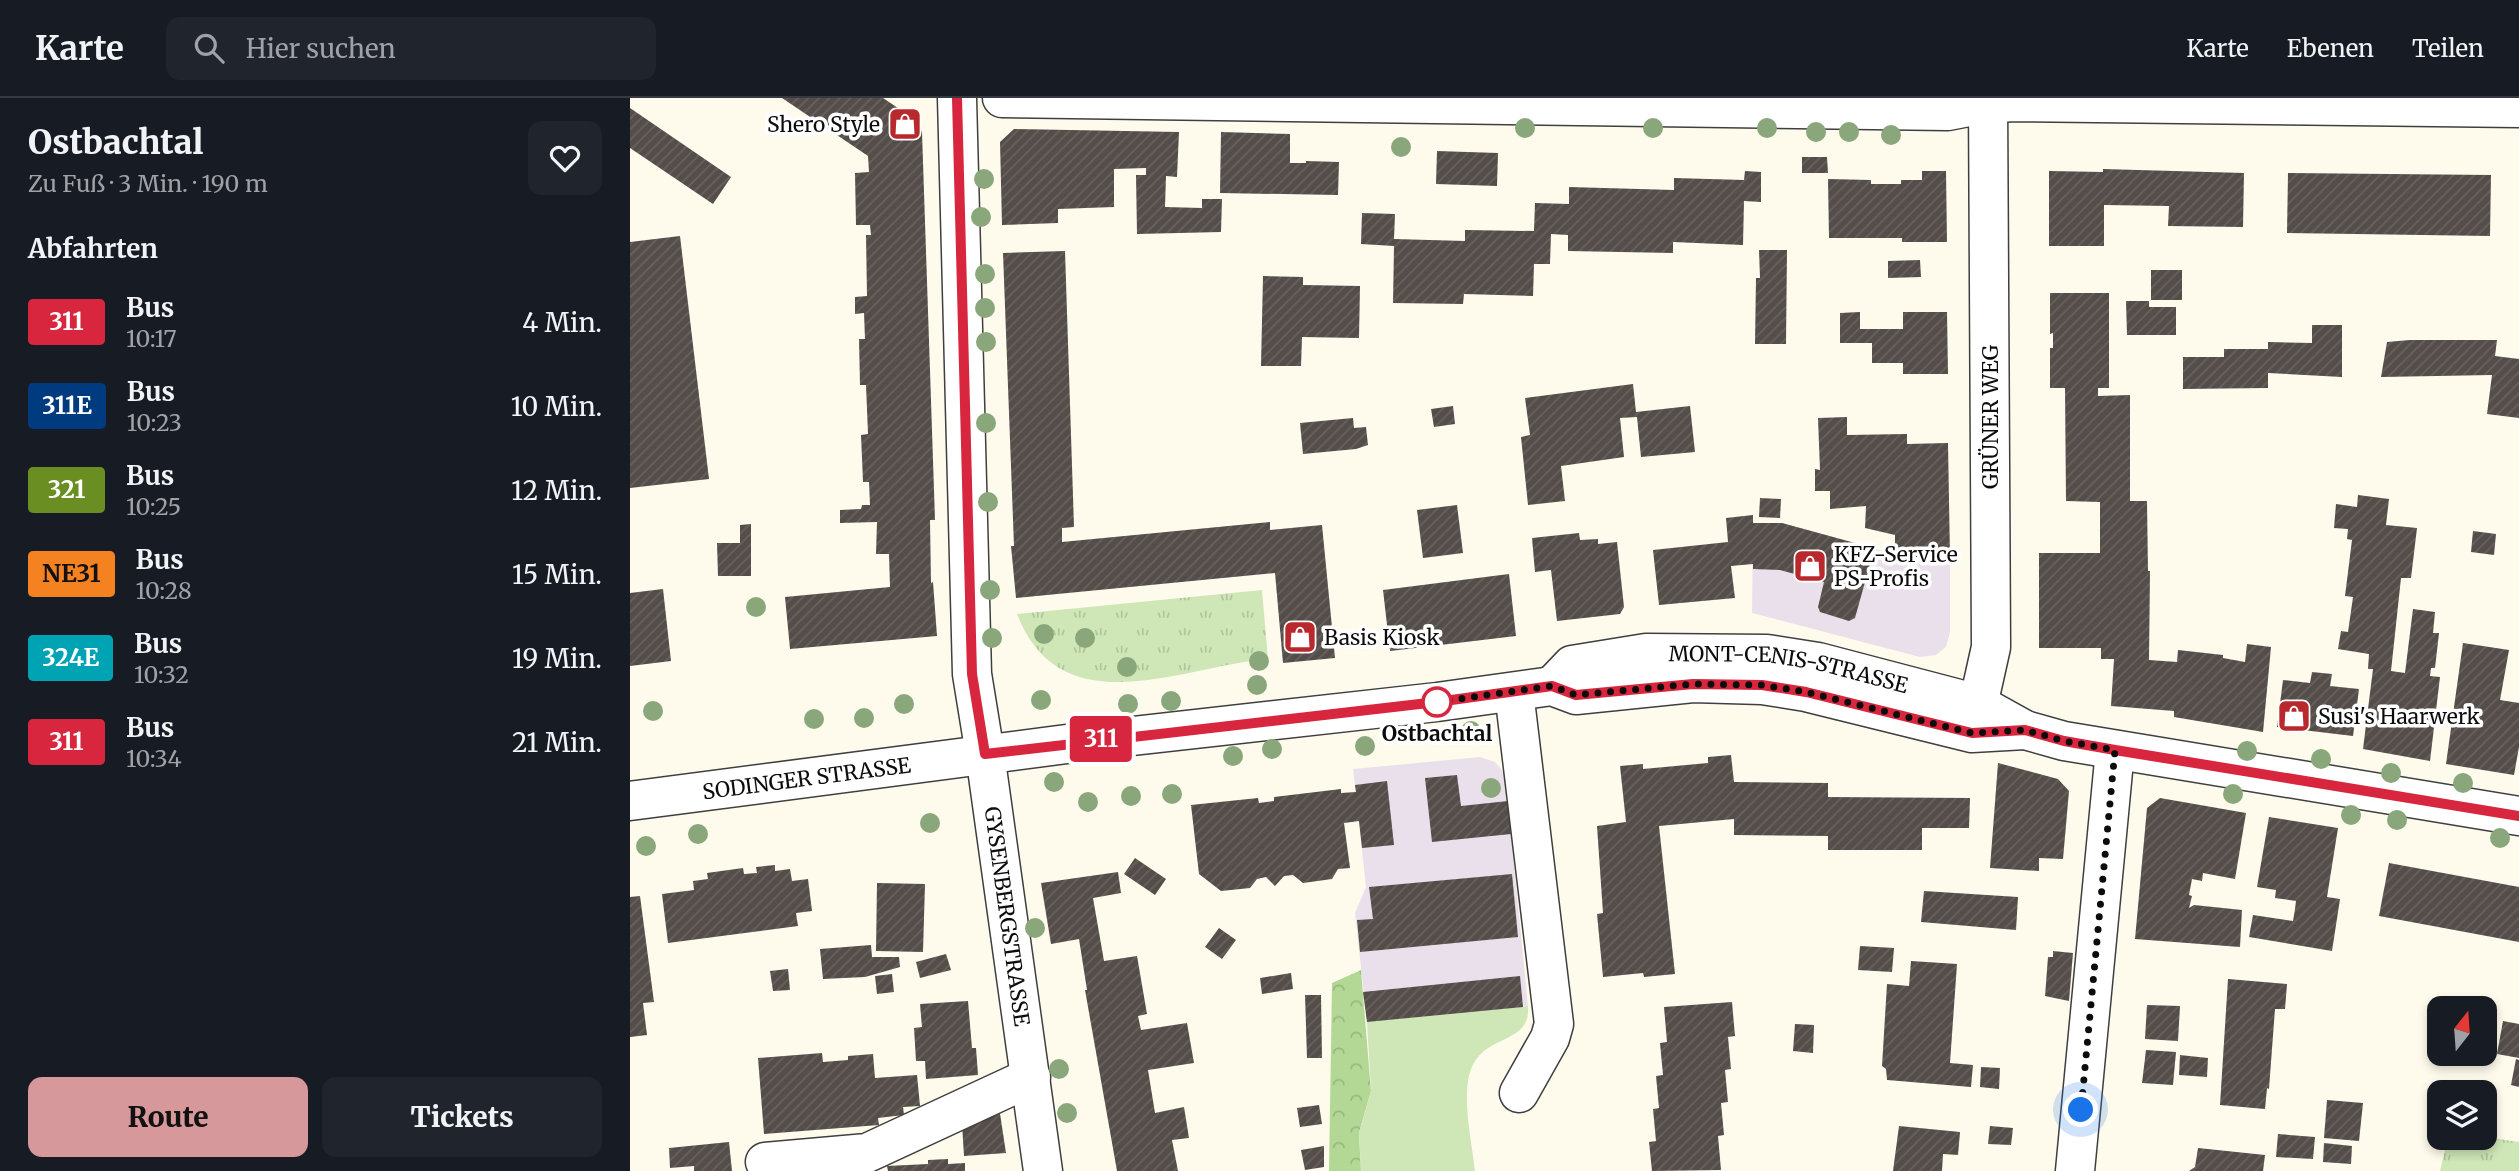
<!DOCTYPE html>
<html lang="de">
<meta charset="utf-8">
<style>
:root{--surface:#171b24;--page:#20242c;--text:#f1f3f6;--muted:#9ea1a6;--line:#363941;--accent:#d7989b}
body{margin:0;font-family:Merriweather,serif;background:var(--page);color:var(--text);height:100vh;display:flex;flex-direction:column;font-size:26px;white-space:nowrap}
*{box-sizing:border-box;margin:0}
p{font-size:23px;color:var(--muted)}
.icon{flex:none;width:38px;height:38px;fill:none;stroke:currentColor;stroke-width:2;stroke-linecap:round;stroke-linejoin:round}
.map{position:relative;flex:1;overflow:hidden}
.drawer{display:flex;flex-direction:column;background:var(--surface);width:630px}
.drawer>*{flex:none}
.badge{padding:0 14px;border-radius:5px;font-size:24px;line-height:46px}
.needle{width:46px;rotate:17deg}
.buttons{position:absolute;left:1797px;top:898px;display:grid;gap:14px}
.buttons a{display:grid;place-items:center;width:70px;height:70px;border-radius:14px;background:var(--surface);box-shadow:0 4px 10px #0003;font-size:35px}
.you{position:absolute;width:35px;height:35px;margin:-18px;border:5px solid #fff;border-radius:50%;background:#1a73e8;box-shadow:0 0 0 10px #1a73e833}
.map>.badge{position:absolute;translate:-50% -50%;box-shadow:0 0 0 4px #fff}
h2{padding:0 28px;font-size:26px;line-height:63px}
.round{display:grid;place-items:center;flex:none;width:74px;height:74px;border-radius:14px;background:var(--page)}
.head{display:flex;align-items:center;justify-content:space-between;height:119px;padding:0 28px}
h1{font-size:33px;font-weight:800;line-height:52px}
.button{display:flex;gap:14px;margin-top:auto;padding:14px 28px}
.button a{flex:1;height:80px;border-radius:14px;background:var(--accent);color:#111;font-size:28px;font-weight:800;line-height:80px;text-align:center}
.button a+a{background:var(--page);color:var(--text)}
ul{padding:0;list-style:none}
li{display:flex;align-items:center;gap:21px;height:84px;padding:0 28px}
li div{flex:1}
li b{display:block;font-size:26px}
li em{font-style:normal}
li .badge{min-width:77px;font-weight:700;text-align:center}
header{display:flex;align-items:center;gap:42px;box-sizing:border-box;height:98px;padding:0 35px;background:var(--surface);border-bottom:2px solid var(--line)}
header strong{font-size:33px}
nav{display:flex;gap:38px;margin-inline-start:auto;font-size:24px}
.search{width:490px;height:63px;background:var(--page);display:flex;align-items:center;gap:18px;box-sizing:border-box;padding:0 24px;border-radius:14px;color:var(--muted);font-size:26px}
main{display:flex;flex:1;min-height:0}
.map>svg:first-child{display:block}
.industrial{fill:#eae0eb}
.grass{fill:url(#grass-tufts)}
.forest{fill:url(#forest-crowns)}
.park{fill:#cfe7b7}
.building{fill:url(#building-hatch)}
.lines{fill:none;stroke-linecap:round;stroke-linejoin:round}
.minor-casing{stroke:#3f3f3f;stroke-width:41}
.minor{stroke:#fff;stroke-width:38}
.tree{fill:#8aa77b}
.line-casing{stroke:#fff;stroke-width:16}
.line{stroke:#d7263d;stroke-width:10}
.walk{stroke:#0c0c0c;stroke-width:7;stroke-dasharray:0 12.6}
.stop-dot{fill:#fff;stroke:#d7263d;stroke-width:3.5}
.labels{text-anchor:middle;dominant-baseline:central;stroke-width:7;stroke-linejoin:round;paint-order:stroke}
.poi-label{font-size:21px;fill:#0c0c0c;stroke:#fff;text-anchor:start}
.street-label{font-size:21px;fill:#0c0c0c;stroke:#fff}
.stop-label{font-size:21px;font-weight:bold;fill:#0c0c0c;stroke:#fff}
</style>
<header>
<strong>Karte</strong>
<div class="search"><svg class="icon" aria-label="search" viewBox="0 0 24 24"><circle cx="10" cy="10" r="6"/><path d="M15 15l6 6"/></svg>Hier suchen</div>
<nav><a>Karte</a><a>Ebenen</a><a>Teilen</a></nav>
</header>
<main>
<section class="drawer">
<div class="head"><div><h1>Ostbachtal</h1><p>Zu Fuß · 3 Min. · 190 m</p></div><a class="round"><svg class="icon" aria-label="heart" viewBox="0 0 24 24"><path d="M12 20l-8-8c-3-5 5-10 8-4 3-6 11-1 8 4z"/></svg></a></div>
<h2>Abfahrten</h2>
<ul>
<li><span class="badge" style="background:#d7263d;color:#fff">311</span><div><b>Bus</b><p>10:17</p></div><em>4 Min.</em></li>
<li><span class="badge" style="background:#003b80;color:#fff">311E</span><div><b>Bus</b><p>10:23</p></div><em>10 Min.</em></li>
<li><span class="badge" style="background:#6b8e23;color:#fff">321</span><div><b>Bus</b><p>10:25</p></div><em>12 Min.</em></li>
<li><span class="badge" style="background:#f58220;color:#111">NE31</span><div><b>Bus</b><p>10:28</p></div><em>15 Min.</em></li>
<li><span class="badge" style="background:#00a3b4;color:#fff">324E</span><div><b>Bus</b><p>10:32</p></div><em>19 Min.</em></li>
<li><span class="badge" style="background:#d7263d;color:#fff">311</span><div><b>Bus</b><p>10:34</p></div><em>21 Min.</em></li>
</ul>
<div class="button"><a>Route</a><a>Tickets</a></div>
</section>
<div class="map">
<svg width="1889" height="1073" viewBox="0 0 1889 1073">
<defs>
<pattern id="grass-tufts" width="24" height="20" patternUnits="userSpaceOnUse" patternTransform="scale(1.75)"><rect width="24" height="20" fill="#cfe7b7"/><path d="M3 7l-1-3M5 7V3M7 7l1-3M15 17l-1-3M17 17v-4M19 17l1-3" fill="none" stroke="#b1c59c"/></pattern>
<pattern id="forest-crowns" width="20" height="18" patternUnits="userSpaceOnUse" patternTransform="scale(1.75)"><rect width="20" height="18" fill="#b3d896"/><path d="M2 6a3 3 0 1 1 6 0M12 15a3 3 0 1 1 6 0" fill="none" stroke="#99b880"/></pattern>
<pattern id="building-hatch" width="6" height="6" patternUnits="userSpaceOnUse" patternTransform="scale(1.75)"><rect width="6" height="6" fill="#544d49"/><path d="M-1 1l2-2M0 6l6-6M5 7l2-2" fill="none" stroke="#68625f"/></pattern>
</defs>
<rect width="100%" height="100%" fill="#fffbec"/>
<!-- industrial -->
<g class="industrial">
<polygon points="1123,425 1152,425 1275,459 1320,459 1320,534 1316,549 1306,557 1290,559 1122,515"/>
<polygon points="850,659 865,664 875,676 898,908 737,924 725,815 736,789 723,671"/>
</g>
<!-- grass -->
<g class="grass">
<path d="M632 492 638 561C552 568 431 630 387 516Z"/>
<polygon points="1855,1039 1889,1044 1889,1073 1810,1073 1818,1040"/>
</g>
<!-- forest -->
<polygon class="forest" points="731,872 741,993 729,1035 731,1073 699,1073 702,885"/>
<!-- park -->
<path class="park" d="M898 908C901 947 855 935 841 971 831 997 842 1045 845 1073H731L729 1035 741 993 737 924Z"/>
<!-- building -->
<g class="building">
<polygon points="152,0 253,0 286,22 292,34 305,422 300,422 301,485 303,484 307,538 160,551 155,499 260,489 259,456 246,456 247,424 210,425 210,412 231,411 232,407 240,407 239,384 233,384 232,360 231,337 238,336 236,287 230,287 229,241 235,241 234,215 225,216 225,199 237,198 236,137 241,137 240,127 226,127 225,75 239,74 238,58"/>
<polygon points="0,10 101,79 83,106 0,50"/>
<polygon points="384,31 549,34 547,79 536,78 535,109 572,110 572,101 592,101 591,134 507,136 506,77 516,77 516,70 484,71 484,109 428,111 428,125 372,127 370,44"/>
<polygon points="591,34 660,36 660,65 676,65 676,63 709,64 708,97 590,95"/>
<polygon points="807,53 868,55 867,88 806,86"/>
<polygon points="1172,59 1197,59 1198,75 1172,75"/>
<polygon points="1473,71 1614,75 1613,129 1538,128 1539,108 1474,107 1474,148 1419,148 1419,73 1473,74"/>
<polygon points="1115,73 1131,74 1131,104 1114,103 1113,147 1043,144 1043,155 938,153 938,137 921,136 920,166 904,166 903,198 834,196 833,206 763,205 764,148 731,146 732,115 765,116 764,141 835,143 835,132 904,133 905,105 939,106 939,89 1044,92 1044,80 1114,82"/>
<polygon points="1292,73 1316,73 1317,144 1272,144 1272,140 1199,140 1198,81 1241,82 1241,86 1271,86 1271,82 1292,82"/>
<polygon points="1658,75 1861,77 1860,138 1657,135"/>
<polygon points="50,138 79,381 0,390 0,144"/>
<polygon points="1129,152 1157,152 1156,246 1125,246 1126,180 1130,180"/>
<polygon points="435,153 444,429 432,430 432,444 640,424 640,432 692,427 705,560 653,565 645,475 386,500 381,448 384,448 373,155"/>
<polygon points="1290,162 1291,179 1258,180 1258,163"/>
<rect x="1521" y="172" width="31" height="30"/>
<polygon points="633,178 673,179 673,187 730,188 729,240 672,239 671,268 631,268"/>
<polygon points="1420,195 1479,195 1479,290 1468,290 1468,298 1500,297 1500,403 1517,403 1518,473 1520,473 1519,562 1547,564 1548,552 1593,557 1593,560 1615,564 1617,546 1641,549 1633,634 1544,619 1544,613 1481,608 1484,561 1471,561 1471,550 1409,550 1409,455 1470,455 1470,404 1436,403 1435,290 1420,290 1420,250 1423,250 1423,235 1420,236"/>
<polygon points="1496,203 1519,203 1519,209 1546,209 1546,237 1497,237"/>
<polygon points="1230,214 1230,231 1273,231 1273,214 1317,214 1318,276 1273,276 1273,265 1242,265 1242,245 1210,245 1210,215"/>
<polygon points="1682,227 1712,227 1712,279 1638,275 1638,290 1553,291 1553,259 1594,259 1594,251 1638,251 1638,244 1682,245"/>
<polygon points="1780,242 1867,242 1865,258 1889,261 1889,320 1857,316 1862,277 1751,279 1757,244"/>
<polygon points="1003,286 1006,314 1060,308 1065,354 1011,359 1007,319 990,320 994,359 931,368 935,403 898,407 891,339 900,337 895,300"/>
<polygon points="823,308 825,326 804,329 801,311"/>
<polygon points="1217,319 1217,337 1277,336 1277,346 1318,345 1320,459 1276,459 1265,457 1265,437 1235,430 1236,408 1200,411 1200,393 1185,393 1185,371 1190,372 1188,320"/>
<polygon points="723,320 724,330 736,329 738,347 726,351 673,356 670,325"/>
<polygon points="1728,397 1759,401 1756,427 1787,430 1781,480 1771,480 1761,573 1775,575 1783,511 1805,514 1803,535 1809,535 1805,570 1801,570 1800,578 1810,579 1800,663 1733,651 1743,571 1738,571 1739,556 1708,551 1711,533 1718,534 1723,499 1715,498 1722,442 1717,441 1718,431 1704,430 1706,406 1727,409"/>
<polygon points="1130,400 1151,401 1150,420 1129,419"/>
<polygon points="827,407 833,455 793,460 787,412"/>
<polygon points="1123,417 1123,425 1152,425 1236,448 1233,456 1242,459 1225,520 1219,523 1190,514 1188,509 1194,484 1150,472 1123,471 1123,466 1101,468 1105,500 1029,507 1023,452 1098,444 1096,420"/>
<polygon points="121,426 121,478 88,478 87,445 110,445 110,427"/>
<polygon points="1843,433 1866,436 1864,457 1841,454"/>
<polygon points="949,435 950,442 968,441 968,446 987,444 994,509 990,516 927,523 921,472 905,474 902,440"/>
<polygon points="879,476 886,538 760,553 753,492"/>
<polygon points="33,491 41,563 0,568 0,495"/>
<polygon points="1833,545 1879,552 1870,602 1889,605 1889,649 1884,677 1816,666"/>
<polygon points="1682,574 1702,576 1700,588 1729,591 1723,638 1647,629 1653,582 1680,585"/>
<polygon points="1101,657 1104,684 1198,685 1198,699 1340,700 1339,730 1292,730 1292,752 1198,752 1198,738 1104,737 1104,721 1029,728 1045,876 1014,879 1013,875 973,879 967,816 973,815 967,728 996,724 990,668 1013,666 1013,671 1078,665 1078,659"/>
<polygon points="1368,665 1428,681 1439,693 1433,761 1409,760 1409,773 1360,770"/>
<polygon points="827,677 831,708 878,703 881,736 802,744 795,680"/>
<polygon points="757,683 764,747 732,750 729,723 714,725 720,770 708,771 702,781 673,785 663,777 654,778 645,788 636,779 627,781 620,790 591,793 569,776 561,707 628,700 629,705 644,703 644,699 711,691 711,695 726,694 725,687"/>
<polygon points="1530,700 1616,715 1605,781 1573,775 1572,783 1562,781 1559,797 1562,798 1559,810 1564,807 1612,812 1610,849 1505,841 1517,710"/>
<polygon points="1639,719 1708,730 1697,799 1710,801 1702,853 1619,839 1623,817 1663,823 1665,811 1666,803 1645,800 1646,792 1627,789"/>
<polygon points="505,760 536,781 525,797 494,776"/>
<polygon points="1759,765 1889,789 1889,844 1749,818"/>
<polygon points="145,767 145,773 160,771 162,783 178,781 182,813 166,815 168,828 38,845 32,796 64,792 63,783 78,781 77,775 113,770 114,776 127,775 126,769"/>
<polygon points="488,774 491,795 463,800 474,863 507,858 517,916 508,918 511,932 557,925 564,965 518,972 525,1015 554,1009 559,1040 542,1042 548,1073 487,1073 455,892 457,892 449,841 421,846 411,785"/>
<polygon points="882,776 888,839 730,854 727,822 743,821 739,789"/>
<polygon points="247,785 295,786 293,854 246,853"/>
<polygon points="1294,793 1388,799 1386,832 1291,824"/>
<polygon points="10,798 24,904 13,905 17,937 0,939 0,799"/>
<polygon points="589,830 606,842 592,861 575,849"/>
<polygon points="241,847 242,859 269,859 270,869 235,879 193,881 190,851"/>
<polygon points="1230,848 1264,850 1262,874 1228,872"/>
<polygon points="1423,853 1443,855 1439,903 1415,898 1418,859 1423,859"/>
<polygon points="316,856 321,872 290,880 286,864"/>
<polygon points="1281,863 1327,866 1320,965 1343,967 1341,989 1257,982 1256,971 1252,968 1257,886 1279,888"/>
<polygon points="158,871 160,892 143,893 140,873"/>
<polygon points="661,875 663,891 632,896 630,880"/>
<polygon points="262,876 264,894 247,896 245,878"/>
<polygon points="890,878 893,909 737,924 733,894"/>
<polygon points="1598,881 1657,886 1655,911 1645,911 1639,991 1637,990 1635,1011 1590,1007"/>
<polygon points="675,897 691,897 692,960 677,960"/>
<polygon points="338,903 342,950 346,950 348,977 296,981 295,963 286,963 284,930 292,929 290,906"/>
<polygon points="1102,904 1105,938 1098,939 1101,971 1095,972 1098,1004 1091,1005 1094,1037 1088,1038 1091,1072 1022,1073 1019,1044 1026,1043 1023,1011 1029,1010 1026,978 1033,977 1030,945 1037,944 1034,909"/>
<polygon points="1517,907 1550,908 1548,943 1515,941"/>
<polygon points="1873,923 1889,926 1889,960 1867,956"/>
<polygon points="1165,926 1184,927 1183,955 1163,953"/>
<polygon points="1516,952 1546,954 1543,987 1512,985"/>
<polygon points="192,955 193,964 218,962 218,958 243,956 245,980 287,977 290,1008 273,1009 274,1017 248,1020 249,1027 134,1036 128,960"/>
<polygon points="1550,957 1578,960 1577,979 1549,977"/>
<polygon points="1886,961 1889,962 1889,989 1881,987"/>
<polygon points="1351,969 1370,970 1369,991 1350,989"/>
<polygon points="1697,1002 1733,1005 1729,1043 1694,1040"/>
<polygon points="689,1007 692,1026 670,1029 667,1010"/>
<polygon points="369,1009 376,1055 334,1058 332,1026"/>
<polygon points="1269,1028 1330,1034 1328,1057 1313,1056 1312,1073 1263,1073"/>
<polygon points="1360,1028 1383,1030 1381,1047 1358,1046"/>
<polygon points="1648,1036 1685,1039 1683,1061 1646,1059"/>
<polygon points="99,1044 102,1073 64,1073 64,1068 40,1070 39,1050"/>
<polygon points="1694,1045 1722,1048 1721,1066 1693,1064"/>
<polygon points="694,1048 694,1069 675,1072 671,1052"/>
<polygon points="1568,1050 1635,1057 1633,1073 1559,1073 1565,1069"/>
<polygon points="318,1061 318,1066 335,1065 335,1073 258,1073 257,1068 298,1066 298,1062"/>
</g>
<g class="lines">
<defs>
<g id="minor">
<path id="s1" d="M327 0 342 576 355 656 413 1073"/>
<polyline points="372,0 1318,13 1359,5 1390,4 1889,10"/>
<path id="s2" d="M922 588 942 567 1016 555 1137 556 1188 564 1348 606 1395 632 1434 643 1889 718"/>
<polyline points="884,594 924,926 920,940 889,995"/>
<polyline points="1343,630 1361,549 1358,0"/>
<path id="s3" d="M0 703 467 642 807 604 922 588 946 597 1063 585 1132 587 1176 594 1342 635 1395 632"/>
<polyline points="135,1064 237,1055 401,979"/>
<polyline points="1445,1073 1485,652"/>
</g>
</defs>
<!-- minor casing -->
<use href="#minor" class="minor-casing"/>
<!-- minor -->
<use href="#minor" class="minor"/>
</g>
<!-- trees -->
<g class="tree">
<circle cx="895" cy="30" r="10"/>
<circle cx="1023" cy="30" r="10"/>
<circle cx="1137" cy="30" r="10"/>
<circle cx="1186" cy="34" r="10"/>
<circle cx="1219" cy="34" r="10"/>
<circle cx="1261" cy="37" r="10"/>
<circle cx="771" cy="49" r="10"/>
<circle cx="354" cy="81" r="10"/>
<circle cx="351" cy="119" r="10"/>
<circle cx="355" cy="176" r="10"/>
<circle cx="355" cy="210" r="10"/>
<circle cx="356" cy="244" r="10"/>
<circle cx="356" cy="325" r="10"/>
<circle cx="358" cy="404" r="10"/>
<circle cx="360" cy="492" r="10"/>
<circle cx="126" cy="509" r="10"/>
<circle cx="414" cy="536" r="10"/>
<circle cx="362" cy="540" r="10"/>
<circle cx="455" cy="540" r="10"/>
<circle cx="629" cy="563" r="10"/>
<circle cx="497" cy="569" r="10"/>
<circle cx="627" cy="587" r="10"/>
<circle cx="411" cy="602" r="10"/>
<circle cx="541" cy="603" r="10"/>
<circle cx="274" cy="606" r="10"/>
<circle cx="498" cy="606" r="10"/>
<circle cx="23" cy="613" r="10"/>
<circle cx="234" cy="620" r="10"/>
<circle cx="184" cy="621" r="10"/>
<circle cx="841" cy="633" r="10"/>
<circle cx="735" cy="648" r="10"/>
<circle cx="642" cy="651" r="10"/>
<circle cx="1617" cy="653" r="10"/>
<circle cx="603" cy="658" r="10"/>
<circle cx="1691" cy="661" r="10"/>
<circle cx="1761" cy="675" r="10"/>
<circle cx="424" cy="684" r="10"/>
<circle cx="1833" cy="685" r="10"/>
<circle cx="861" cy="690" r="10"/>
<circle cx="542" cy="696" r="10"/>
<circle cx="1603" cy="696" r="10"/>
<circle cx="501" cy="698" r="10"/>
<circle cx="458" cy="704" r="10"/>
<circle cx="1721" cy="717" r="10"/>
<circle cx="1767" cy="722" r="10"/>
<circle cx="300" cy="725" r="10"/>
<circle cx="68" cy="736" r="10"/>
<circle cx="1870" cy="740" r="10"/>
<circle cx="16" cy="748" r="10"/>
<circle cx="405" cy="830" r="10"/>
<circle cx="429" cy="971" r="10"/>
<circle cx="437" cy="1015" r="10"/>
</g>
<g class="lines">
<defs>
<polyline id="line" points="327,0 342,576 355,656 807,604 922,588 946,597 1063,586 1132,587 1176,594 1342,635 1395,632 1434,643 1485,652 1889,718"/>
</defs>
<!-- line casing -->
<use href="#line" class="line-casing"/>
<!-- line -->
<use href="#line" class="line"/>
<!-- walk -->
<polyline class="walk" points="807,604 922,588 946,597 1063,586 1132,587 1176,594 1342,635 1395,632 1434,643 1485,652 1451,1012"/>
</g>
<!-- icons -->
<defs>
<symbol id="shop-square" viewBox="-11 -11 22 22"><rect x="-9" y="-9" width="18" height="18" rx="4" fill="#b8282c" stroke="#fff"/><path d="M-5-2.5h2.3a2.7 3.5 0 0 1 5.4 0H5L5.5 6h-11ZM-1.5-2.5h3a1.5 2.3 0 0 0-3 0Z" fill="#fff"/></symbol>
</defs>
<g fill-rule="evenodd">
<use href="#shop-square" x="256" y="7" width="38" height="38"/>
<use href="#shop-square" x="1161" y="449" width="38" height="38"/>
<use href="#shop-square" x="651" y="520" width="38" height="38"/>
<use href="#shop-square" x="1645" y="599" width="38" height="38"/>
</g>
<!-- markers -->
<circle class="stop-dot" cx="807" cy="604" r="14"/>
<g class="labels">
<!-- poi labels -->
<g class="poi-label">
<text x="250" y="26" text-anchor="end">Shero Style</text>
<text x="1204" y="456">KFZ-Service<tspan x="1204" dy="24">PS-Profis</tspan></text>
<text x="694" y="539">Basis Kiosk</text>
<text x="1688" y="618">Susi's Haarwerk</text>
</g>
<!-- street labels -->
<g class="street-label">
<text transform="translate(1360 319) rotate(-90)">GRÜNER WEG</text>
<text stroke="none"><textPath href="#s2" startOffset="248">MONT-CENIS-STRASSE</textPath></text>
<text stroke="none"><textPath href="#s3" startOffset="178">SODINGER STRASSE</textPath></text>
<text stroke="none"><textPath href="#s1" startOffset="821">GYSENBERGSTRASSE</textPath></text>
</g>
<!-- stop labels -->
<g class="stop-label">
<text x="807" y="635">Ostbachtal</text>
</g>
</g>
</svg>
<div class="buttons">
<a><svg class="needle" viewBox="-14 -14 28 28"><path d="M0-13l5 13h-10z" fill="#e53935"/><path d="M0 13l5-13h-10z" fill="#9ea1a6"/></svg></a>
<a><svg class="icon" aria-label="layers" viewBox="0 0 24 24"><path d="M12 4l9 5-9 5-9-5zM3 14l9 5 9-5"/></svg></a>
</div>
<div class="you" style="left:1451px;top:1012px"></div>
<b class="badge" style="left:471px;top:641px;background:#d7263d;color:#fff">311</b>
</div>
</main>
